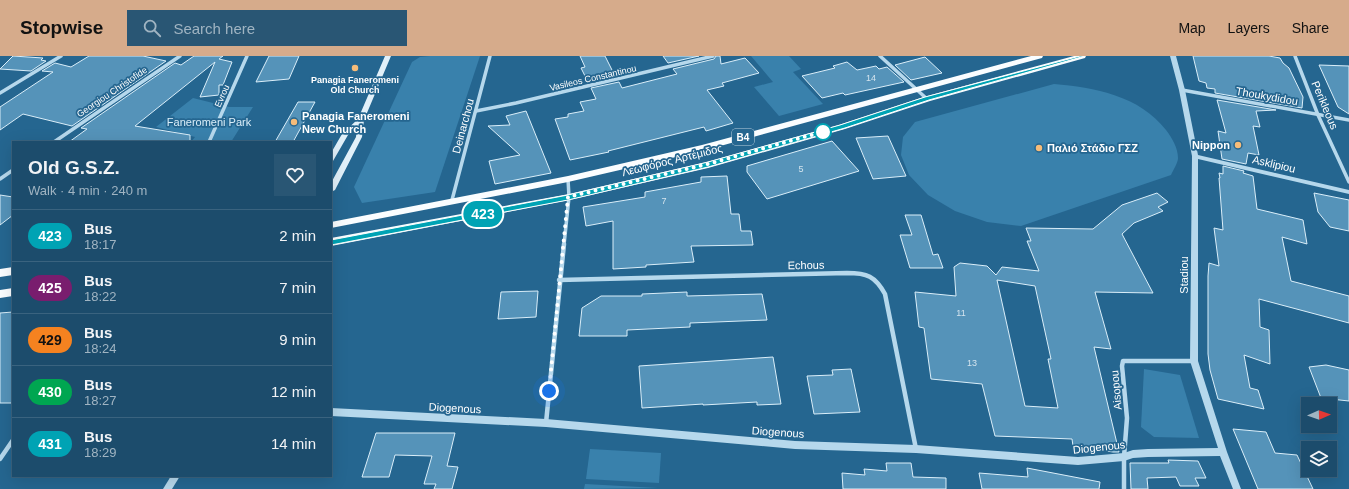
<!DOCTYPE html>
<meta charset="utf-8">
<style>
:root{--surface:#1c4c6c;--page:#295674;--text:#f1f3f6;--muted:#a0b4c2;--line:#3a637f;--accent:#d6ab8b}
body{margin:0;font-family:Arial,sans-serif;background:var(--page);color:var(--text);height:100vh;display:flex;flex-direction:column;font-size:15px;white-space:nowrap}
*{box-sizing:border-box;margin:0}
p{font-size:13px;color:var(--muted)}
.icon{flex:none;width:22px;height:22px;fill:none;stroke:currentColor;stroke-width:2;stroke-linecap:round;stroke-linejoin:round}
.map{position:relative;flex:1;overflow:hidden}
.panel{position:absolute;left:12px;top:85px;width:320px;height:336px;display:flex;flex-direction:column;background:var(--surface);border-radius:0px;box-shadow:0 4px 16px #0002,0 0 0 1px var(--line)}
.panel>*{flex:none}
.badge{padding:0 8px;border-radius:13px;font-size:14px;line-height:26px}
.needle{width:26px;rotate:88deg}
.buttons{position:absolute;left:1301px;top:341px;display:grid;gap:8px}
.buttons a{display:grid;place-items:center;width:36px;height:36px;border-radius:0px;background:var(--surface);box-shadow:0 4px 16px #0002,0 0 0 1px var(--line);font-size:20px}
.you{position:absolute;width:20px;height:20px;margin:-10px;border:3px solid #fff;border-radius:50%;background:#1a73e8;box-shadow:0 0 0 6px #1a73e833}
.map>.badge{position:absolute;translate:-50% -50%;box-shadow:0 0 0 2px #fff}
.round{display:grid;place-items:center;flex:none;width:42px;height:42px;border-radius:0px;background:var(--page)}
.head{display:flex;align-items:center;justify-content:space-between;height:68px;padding:0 16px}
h1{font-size:19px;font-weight:700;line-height:30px}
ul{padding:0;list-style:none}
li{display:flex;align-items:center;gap:12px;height:52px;padding:0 16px;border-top:1px solid var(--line)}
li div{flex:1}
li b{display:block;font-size:15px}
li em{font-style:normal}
li .badge{min-width:44px;font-weight:700;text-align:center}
header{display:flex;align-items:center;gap:24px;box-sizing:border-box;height:56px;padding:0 20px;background:var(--accent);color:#111}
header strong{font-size:19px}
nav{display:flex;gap:22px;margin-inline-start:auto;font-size:14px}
.search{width:280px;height:36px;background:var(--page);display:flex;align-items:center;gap:10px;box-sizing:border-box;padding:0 14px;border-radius:0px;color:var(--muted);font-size:15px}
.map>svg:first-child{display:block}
.green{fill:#3981ac}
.building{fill:#5593b9;stroke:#daeef9;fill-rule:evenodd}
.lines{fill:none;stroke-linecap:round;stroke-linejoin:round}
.minor-far1{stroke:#b6d8ec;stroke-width:3.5}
.minor{stroke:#b6d8ec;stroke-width:4.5}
.tertiary{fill:#b6d8ec;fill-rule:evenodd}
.secondary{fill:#e1f0f9;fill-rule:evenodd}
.primary{fill:#fafdff;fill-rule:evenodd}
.line{fill:#00a3b4;stroke:#fff}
.walk{stroke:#fff;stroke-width:4;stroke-dasharray:0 7.2}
.poi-dot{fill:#f6bc79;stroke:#256690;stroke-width:1.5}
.stop-dot{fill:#fff;stroke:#00a3b4;stroke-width:2}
.labels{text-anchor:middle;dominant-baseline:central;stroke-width:3.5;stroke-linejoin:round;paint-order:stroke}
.far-street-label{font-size:9px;fill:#fff;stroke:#256690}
.number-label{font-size:9px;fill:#d4e4ee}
.far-poi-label{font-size:9px;font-weight:bold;fill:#fff;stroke:#256690}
.shield{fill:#256690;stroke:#bed1de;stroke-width:1}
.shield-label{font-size:10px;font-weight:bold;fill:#fff}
.street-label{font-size:11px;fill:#fff;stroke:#256690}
.poi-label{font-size:11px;font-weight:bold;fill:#fff;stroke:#256690;text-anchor:start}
.park-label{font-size:11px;fill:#daeef9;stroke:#256690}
</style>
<header>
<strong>Stopwise</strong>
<div class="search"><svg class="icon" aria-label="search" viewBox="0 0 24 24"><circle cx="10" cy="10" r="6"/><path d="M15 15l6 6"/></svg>Search here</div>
<nav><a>Map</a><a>Layers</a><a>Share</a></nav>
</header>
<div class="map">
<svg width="1349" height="433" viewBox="0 0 1349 433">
<rect width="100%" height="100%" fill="#256690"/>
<!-- green -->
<g class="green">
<polygon points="430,0 480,0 435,136 362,147 354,131 412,6 420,1"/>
<polygon points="751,0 789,0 801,13 793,16 823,48 779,60 754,31 773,26"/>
<path d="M1054 28C1094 31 1140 40 1166 74 1172 82 1178 92 1178 102 1178 107 1173 114 1171 119L1021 170 987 166 955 155 928 139 909 119 901 99 903 81 915 66Z"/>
<polygon points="193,42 229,51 253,51 231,86 191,86 195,81 156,71"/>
<polygon points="1144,313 1180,319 1199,382 1154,381 1141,371"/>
<polygon points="590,393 661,397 659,427 586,423"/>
<polygon points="585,428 658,432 584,433"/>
</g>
<!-- building -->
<g class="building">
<polygon points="13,0 43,2 41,4 46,5 31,15 0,13"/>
<polygon points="89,0 143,0 166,5 72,70 23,58 0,74 0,51 53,16 42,15 55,7 71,11"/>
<polygon points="194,0 223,0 219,3 232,6 223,29 219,29 219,39 200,41 215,6 135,70 190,79 190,86 69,86 87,73 81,72 175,7 181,9"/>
<polygon points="269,0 299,0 289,23 256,26"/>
<polygon points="580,0 605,0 615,20 588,26 581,12 585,11"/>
<polygon points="663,0 699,0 668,7"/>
<polygon points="716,0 720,0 721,8 745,2 759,17 722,27 724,30 707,34 733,67 706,75 704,71 608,95 609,96 570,104 555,63 568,61 568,58 584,55 580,46 596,43 591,32 619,26 622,32 677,18 673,13 714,3"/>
<polygon points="1193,0 1269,0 1280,2 1283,7 1289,12 1303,41 1302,52 1215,37 1215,33 1207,32 1206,27 1199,25"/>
<polygon points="925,1 942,17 911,24 895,9"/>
<polygon points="847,6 857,14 876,10 879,13 887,11 904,26 845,39 843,37 822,42 802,20 835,12 833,10"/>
<polygon points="1319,9 1349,10 1349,58 1338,51"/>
<polygon points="1217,44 1276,54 1256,55 1260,71 1253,70 1259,99 1248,97 1246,108 1222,103 1218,75 1226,77"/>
<polygon points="298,46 315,46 293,86 275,86"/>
<polygon points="526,55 551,117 495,128 489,105 520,99 488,70 510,69 506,60"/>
<polygon points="888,80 906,120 873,123 856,82"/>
<polygon points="832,85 859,115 767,143 747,116 747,110"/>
<polygon points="1223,110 1244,115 1243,117 1253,120 1257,153 1303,164 1307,188 1282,181 1291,225 1349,240 1349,267 1259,243 1260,271 1269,274 1270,308 1244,299 1250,332 1258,334 1264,353 1218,343 1210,314 1208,298 1208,220 1209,207 1219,210 1214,172 1223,174 1219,122 1220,122 1219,117 1223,118"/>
<polygon points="727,120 731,158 739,158 741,175 751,175 753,189 691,190 694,206 646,209 646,211 613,213 613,165 586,170 583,151 645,141 645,136 701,126 701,121"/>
<path d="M1157 137 1168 146 1158 151 1163 155 1134 167 1122 178 1153 237 1095 236 1111 293 1094 291 1119 396H1113L1073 390 1072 383 995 380 982 328 931 323 924 272 919 271 915 236 956 240 954 211 960 207 987 210 996 219 1002 211 1039 215 1027 185H1031L1026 172 1093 173 1122 149ZM997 224 1035 230 1051 303H1048L1058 352 1025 350Z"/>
<polygon points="1314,137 1349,144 1349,175 1330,171 1318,156"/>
<polygon points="0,139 13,141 13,159 0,169"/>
<polygon points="905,159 921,159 933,199 938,198 943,212 910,212 900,179 912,179"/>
<polygon points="538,235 536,261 498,263 501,236"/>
<polygon points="687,236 687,240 762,238 767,264 690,267 690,271 627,274 627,280 579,280 582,252 601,240 642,240 642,238"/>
<polygon points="13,256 13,347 0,347 0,257"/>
<polygon points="773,301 781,348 757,349 757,346 703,349 703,348 642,352 639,310"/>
<polygon points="1326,309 1349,314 1349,345 1321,342 1309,311"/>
<polygon points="851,313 860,356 814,358 807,320 833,319 832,314"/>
<polygon points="1233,373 1266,376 1275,397 1297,399 1313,433 1258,433"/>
<polygon points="376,377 455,377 447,410 458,411 452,433 434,433 436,428 424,428 432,400 395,399 389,421 362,421"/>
<polygon points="1168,404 1198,405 1206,422 1195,422 1199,430 1180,430 1176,421 1147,422 1148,433 1131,433 1130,407 1169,407"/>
<polygon points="886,407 911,407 913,421 946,422 946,433 843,433 842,417 865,419 864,413 887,415"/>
<polygon points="1027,412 1100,426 1099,433 982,433 979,417 1028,421"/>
</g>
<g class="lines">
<!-- minor-far1 -->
<g class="minor-far1">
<polyline points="880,0 927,43"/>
<polyline points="1295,0 1318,59 1349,126"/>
<polyline points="1182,34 1349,64"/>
<polyline points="0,37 61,0"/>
<polyline points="476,55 516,47 713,0"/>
<polyline points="54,86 180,0"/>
<polyline points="209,86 247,0"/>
<polyline points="0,123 13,114"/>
<polyline points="452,144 490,0"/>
<polyline points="564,189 569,141 568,123"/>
</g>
<!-- minor -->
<g class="minor">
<path d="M559 224 847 217C867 217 875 220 885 238L916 393"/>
<polyline points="546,367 564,188"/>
<polyline points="0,403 13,384"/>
<polyline points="1124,433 1124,401 1127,362 1122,310 1123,305 1194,305"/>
</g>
<!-- tertiary -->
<g class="tertiary">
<polygon points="1170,0 1176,0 1185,34 1198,99 1349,134 1349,138 1198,103 1198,305 1227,396 1241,433 1233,433 1220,400 1148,401 1133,402 1124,405 1078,409 916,397 795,393 546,371 331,360 331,352 546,363 795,385 916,389 1078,401 1124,397 1133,394 1148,393 1218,392 1190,305 1192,100 1179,34"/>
<polygon points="171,420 180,420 172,433 163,433"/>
</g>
<!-- secondary -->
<polygon class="secondary" points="385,0 391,0 364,64 362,81 335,134 331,136 331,127 356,81 357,71 348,79 333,105 331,105 331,97 342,78 358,63"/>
<!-- primary -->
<g class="primary">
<polygon points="1031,0 1043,0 1042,2 702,95 568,126 331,172 331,166 568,120 702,89"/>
<polygon points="1074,0 1086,0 1085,2 930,45 845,73 708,112 569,144 331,190 331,182 569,138 707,106 839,69 924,41"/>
<polygon points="13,211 13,219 0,221 0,213"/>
<polygon points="13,232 13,240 0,242 0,234"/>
</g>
</g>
<!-- line -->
<polygon class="line" points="1080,0 1085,0 929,44 845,72 708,111 568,144 331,189 327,186 331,184 568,139 708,106 840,69 925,41"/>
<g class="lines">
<!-- walk -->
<polyline class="walk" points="549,335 568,141 708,108 829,74 823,76"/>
</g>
<!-- markers -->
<g class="poi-dot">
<circle cx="355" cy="12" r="4"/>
<circle cx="294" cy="66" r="4"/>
<circle cx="1238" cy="89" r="4"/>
<circle cx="1039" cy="92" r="4"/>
</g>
<circle class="stop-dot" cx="823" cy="76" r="8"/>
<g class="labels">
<!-- far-street labels -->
<g class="far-street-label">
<text transform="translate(593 22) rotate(-13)">Vasileos Constantinou</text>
<text transform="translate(112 36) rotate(-34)">Georgiou Christofide</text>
<text transform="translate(222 40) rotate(-66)">Evrou</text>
</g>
<!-- number labels -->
<g class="number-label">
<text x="871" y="22">14</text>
<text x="801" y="113">5</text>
<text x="664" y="145">7</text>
<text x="961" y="257">11</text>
<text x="972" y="307">13</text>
</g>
<!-- far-poi labels -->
<g class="far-poi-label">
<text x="355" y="24">Panagia Faneromeni<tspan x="355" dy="10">Old Church</tspan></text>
</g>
<!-- shield labels -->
<rect class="shield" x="732" y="73" width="22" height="16" rx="3"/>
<g class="shield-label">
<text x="743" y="81">B4</text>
</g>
<!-- street labels -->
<g class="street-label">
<text transform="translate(1267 40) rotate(10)">Thoukydidou</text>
<text transform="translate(1325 49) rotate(67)">Perikleous</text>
<text transform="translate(463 70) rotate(-75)">Deinarchou</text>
<text transform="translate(672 104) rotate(-14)">Λεωφόρος Αρτέμιδος</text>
<text transform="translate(1274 108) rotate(13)">Asklipiou</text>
<text transform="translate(806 209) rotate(-1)">Echous</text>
<text transform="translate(1184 219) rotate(-90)">Stadiou</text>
<text transform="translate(1116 334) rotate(-95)">Aisopou</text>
<text transform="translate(455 352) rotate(3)">Diogenous</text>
<text transform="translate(778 376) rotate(4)">Diogenous</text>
<text transform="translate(1099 391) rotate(-6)">Diogenous</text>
</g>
<!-- poi labels -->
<g class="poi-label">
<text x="302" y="60">Panagia Faneromeni<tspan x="302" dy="13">New Church</tspan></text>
<text x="1230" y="89" text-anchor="end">Nippon</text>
<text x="1047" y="92">Παλιό Στάδιο ΓΣΖ</text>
</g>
<!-- park labels -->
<g class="park-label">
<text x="209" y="66">Faneromeni Park</text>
</g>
</g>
</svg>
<div class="buttons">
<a><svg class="needle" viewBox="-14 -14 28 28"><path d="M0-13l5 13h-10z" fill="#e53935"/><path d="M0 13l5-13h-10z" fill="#a0b4c2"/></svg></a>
<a><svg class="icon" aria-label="layers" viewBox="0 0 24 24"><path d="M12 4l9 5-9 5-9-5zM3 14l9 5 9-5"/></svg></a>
</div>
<div class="you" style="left:549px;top:335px"></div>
<b class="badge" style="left:483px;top:158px;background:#00a3b4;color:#fff">423</b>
<section class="panel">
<div class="head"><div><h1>Old G.S.Z.</h1><p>Walk · 4 min · 240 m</p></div><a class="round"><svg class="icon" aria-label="heart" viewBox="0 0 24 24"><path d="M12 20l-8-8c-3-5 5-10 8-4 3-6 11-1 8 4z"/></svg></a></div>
<ul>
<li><span class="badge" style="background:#00a3b4;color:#fff">423</span><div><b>Bus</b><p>18:17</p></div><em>2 min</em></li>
<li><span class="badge" style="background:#791d6e;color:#fff">425</span><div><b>Bus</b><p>18:22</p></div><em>7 min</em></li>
<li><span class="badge" style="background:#f58220;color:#111">429</span><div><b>Bus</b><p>18:24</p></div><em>9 min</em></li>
<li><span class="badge" style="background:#00a651;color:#fff">430</span><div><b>Bus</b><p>18:27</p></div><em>12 min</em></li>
<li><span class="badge" style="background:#00a3b4;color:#fff">431</span><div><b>Bus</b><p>18:29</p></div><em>14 min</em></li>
</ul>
</section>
</div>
